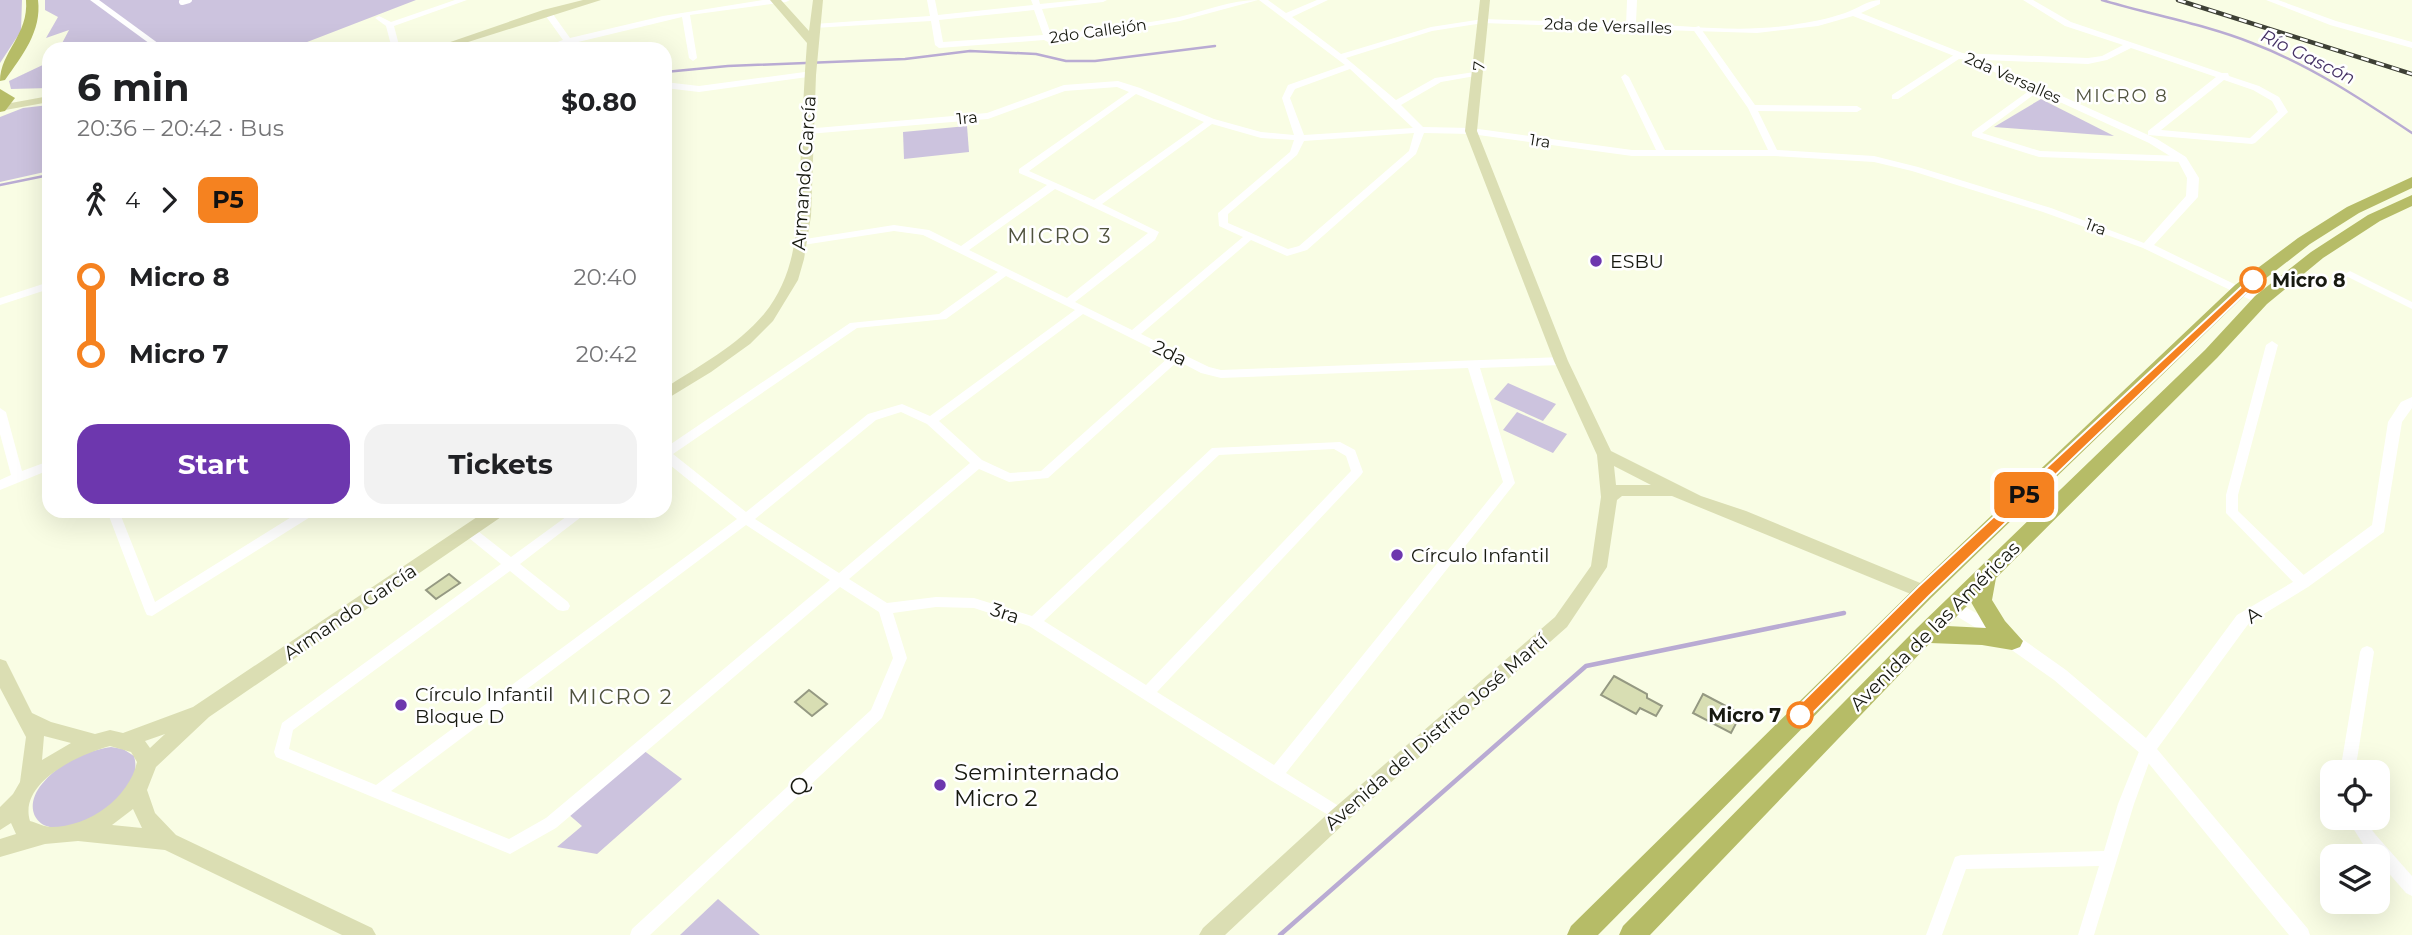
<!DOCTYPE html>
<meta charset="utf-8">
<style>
:root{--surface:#fff;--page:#f2f2f2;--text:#202124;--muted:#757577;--accent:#6d37ae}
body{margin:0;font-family:Montserrat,sans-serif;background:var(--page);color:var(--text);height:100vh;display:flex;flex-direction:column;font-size:26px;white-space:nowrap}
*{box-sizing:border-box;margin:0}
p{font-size:23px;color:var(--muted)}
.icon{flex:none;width:38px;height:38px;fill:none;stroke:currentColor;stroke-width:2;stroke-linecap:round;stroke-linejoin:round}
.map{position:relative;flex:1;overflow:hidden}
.drawer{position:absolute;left:42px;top:42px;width:630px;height:476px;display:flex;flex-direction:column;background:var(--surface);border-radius:21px;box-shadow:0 7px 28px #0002}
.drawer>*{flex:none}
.badge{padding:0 14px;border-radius:10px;font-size:24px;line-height:46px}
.buttons{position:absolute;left:2320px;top:760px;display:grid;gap:14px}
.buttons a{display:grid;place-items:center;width:70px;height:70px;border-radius:14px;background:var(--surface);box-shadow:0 7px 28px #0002;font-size:35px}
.map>.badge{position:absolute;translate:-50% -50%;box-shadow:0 0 0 4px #fff}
.legs{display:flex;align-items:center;gap:10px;height:77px;padding:0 35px;font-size:23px}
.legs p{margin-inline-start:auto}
.summary{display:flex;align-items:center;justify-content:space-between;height:119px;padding:0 35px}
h1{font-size:38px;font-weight:700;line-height:52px}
.button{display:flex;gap:14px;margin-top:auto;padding:14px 35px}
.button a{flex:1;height:80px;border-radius:21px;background:var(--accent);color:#fff;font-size:28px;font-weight:700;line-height:80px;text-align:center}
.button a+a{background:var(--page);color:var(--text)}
ul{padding:0 35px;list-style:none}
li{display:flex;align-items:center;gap:24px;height:77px;font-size:26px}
li i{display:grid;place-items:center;width:10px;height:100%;margin:0 9px;background:currentColor}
li i::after{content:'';width:18px;height:18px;margin:-9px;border:5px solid;border-radius:50%;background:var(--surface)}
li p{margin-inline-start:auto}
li:first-child i{background:linear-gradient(#0000 50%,currentColor 0)}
li:last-child i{background:linear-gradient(currentColor 50%,#0000 0)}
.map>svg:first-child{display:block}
.green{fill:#ccc3de}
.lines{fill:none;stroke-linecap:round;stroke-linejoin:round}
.stream-far1{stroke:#b9abd3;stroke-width:2.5}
.stream{stroke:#b9abd3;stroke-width:4.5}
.building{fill:#d8deb3;stroke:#959982;stroke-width:2}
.pedestrian{stroke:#fff;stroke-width:6}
.minor{fill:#fff;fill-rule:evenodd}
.tertiary{fill:#fff;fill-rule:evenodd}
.secondary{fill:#dbdeb3;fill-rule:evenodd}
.primary{fill:#b6bc67;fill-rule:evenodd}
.rail-casing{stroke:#3e4035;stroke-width:4.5}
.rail{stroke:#fff;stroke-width:2.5;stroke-dasharray:8;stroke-linecap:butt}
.line-1{fill:#f58220;stroke:#fff;stroke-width:2}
.poi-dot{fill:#6d37ae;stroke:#fff;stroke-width:2.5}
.stop-1-dot{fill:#fff;stroke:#f58220;stroke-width:3.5}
.labels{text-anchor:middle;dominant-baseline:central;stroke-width:5;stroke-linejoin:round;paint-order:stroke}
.far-street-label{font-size:16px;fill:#171910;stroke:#fff}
.far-water-label{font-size:18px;font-style:italic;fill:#463265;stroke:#fff}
.far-neighbourhood-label{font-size:18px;letter-spacing:2px;fill:#4f523d;stroke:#fff}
.street-label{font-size:19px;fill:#171910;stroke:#fff}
.poi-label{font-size:19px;fill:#171910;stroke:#fff;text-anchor:start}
.stop-label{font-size:19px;font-weight:bold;fill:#171910;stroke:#fff;text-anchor:start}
.neighbourhood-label{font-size:21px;letter-spacing:2px;fill:#4f523d;stroke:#fff}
.near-poi-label{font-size:23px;fill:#171910;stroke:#fff;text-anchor:start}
.near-street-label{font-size:23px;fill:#171910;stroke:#fff}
</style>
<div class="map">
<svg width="2412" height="935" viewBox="0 0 2412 935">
<rect width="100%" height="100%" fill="#f9fde4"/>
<!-- green -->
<g class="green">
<polygon points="0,0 22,0 21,31 0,63"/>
<polygon points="45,0 416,0 289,49 59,49 69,30 46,38 58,17 45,10"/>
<polygon points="49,62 49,88 11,89 9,81"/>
<polygon points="2041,99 2114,136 1994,127"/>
<polygon points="49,105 49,171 0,182 0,117 23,108"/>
<polygon points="967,126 969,152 904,159 903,132"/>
<polygon points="1508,383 1556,404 1543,421 1494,399"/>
<polygon points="1517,412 1567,434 1553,453 1503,430"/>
<path d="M111 747 123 749 134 756C144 791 98 820 68 827 36 834 22 808 42 784 59 763 85 751 111 747Z"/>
<polygon points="643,750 682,779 597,854 557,847 582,826 567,813"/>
<polygon points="718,899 760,935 680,935"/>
</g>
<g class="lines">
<!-- stream-far1 -->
<g class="stream-far1">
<path d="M2102 0C2152 15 2204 24 2252 43 2310 65 2361 99 2412 133"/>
<polyline points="665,72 728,66 905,59 970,51 1036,54 1066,61 1095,61 1215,46"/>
<polyline points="0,185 49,175"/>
</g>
<!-- stream -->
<polyline class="stream" points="1280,935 1586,666 1844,613"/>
</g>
<!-- building -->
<g class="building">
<polygon points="449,574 460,583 436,599 426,590"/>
<polygon points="1614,676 1647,694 1647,698 1662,706 1656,716 1640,708 1636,714 1601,695"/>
<polygon points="809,690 827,704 812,716 795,702"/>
<polygon points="1703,694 1741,714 1731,733 1693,713"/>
</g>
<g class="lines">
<!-- pedestrian -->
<polyline class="pedestrian" points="182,2 189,0"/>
<!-- minor -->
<g class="minor">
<polygon points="90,0 99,0 166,49 157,49"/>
<polygon points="455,0 467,0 394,26 400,49 392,49 386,26 375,18 379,16 391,22"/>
<polygon points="763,0 790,0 786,2 690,15 697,58 693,61 689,58 682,17 574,43 578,49 570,49 567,45 552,49 539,49 563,40 543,12 547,10 550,10 570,38 663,16"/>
<path d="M927 0H935L938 15 1033 5 1031 0H1039L1040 4 1080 0H1107L1103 2 1042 9 1051 34C1094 31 1137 25 1179 17 1205 11 1231 0 1258 0L1180 21 1091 36 1052 39 1048 42 1044 40 939 48 935 45 931 21 814 28 810 26 814 24 930 16ZM1034 10 1043 35 943 42 939 20Z"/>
<path d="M1259 0H1268L1286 13 1317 0H1328L1292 17 1341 54 1431 27 1483 19 1634 24V28H1631L1483 23 1432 31 1346 58 1396 100 1435 78 1481 71V75L1441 82 1401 105 1423 127 1471 128 1632 150H1656L1621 77 1625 74 1629 77 1665 150H1768L1748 108 1692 28 1699 26 1755 105 1857 106 1862 109 1857 112 1758 111 1777 150 1874 156 1918 167 2051 208 2152 246 2147 249 2143 248 2043 212 1912 171 1874 162 1774 156H1632L1471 134 1424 133 1416 154 1307 250 1287 256 1251 240 1141 334 1209 367 1221 370 1561 357 1567 361 1561 365 1480 368 1515 483 1286 773 1345 810 1348 815 1345 820 1340 822 1270 780 1029 626 974 608 936 607 893 613 907 658 882 718 650 935H630L632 929 871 710 893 658 879 612 840 587 556 828 510 854 276 757 274 752 282 723 501 564 464 534 463 531 464 528H474L511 557 574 511H589L520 564 568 602 570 606 568 610 563 611 558 610 510 571 293 730 289 749 376 785 737 519 665 461V448L850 323 939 314 998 272 923 235 894 231 803 245 799 244V240L894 225 929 230 961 246 1047 185 1019 173V169L1129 92 1117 87 1065 91 988 119 808 134 803 131 805 129 987 113 1064 85 1118 81 1140 88 1214 119 1261 132 1294 135 1282 98 1288 85 1345 65ZM1350 69 1413 128 1304 135 1290 98 1295 89ZM1136 94 1204 122 1094 200 1029 171ZM1212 124 1261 138 1294 140 1290 152 1218 213 1219 226 1243 237 1132 330 1075 302 1155 240 1159 232 1102 204ZM1414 133 1409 151 1299 246 1288 249 1228 223V214L1297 155 1304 141ZM1055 189 1148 233 1067 298 969 250ZM1006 276 1075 310 930 416 902 404 868 414 746 512 673 454 857 328 946 319ZM1083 314 1169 357 1041 471 1010 473 982 460 939 421ZM1178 361 1201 373 1221 378 1468 368 1503 482 1274 765 1157 692 1361 475 1363 472 1355 450 1340 442 1212 448 1032 616 974 598 936 597 887 603 849 579 979 469 1009 482 1048 478ZM901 412 927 424 970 463 839 573 755 519 876 420ZM1334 449 1346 456 1351 471 1146 685 1044 621 1219 455ZM746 525 830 580 546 818 509 839 391 791Z"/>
<path d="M2023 0H2033L2071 22 2222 73H2228L2229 76 2259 86 2279 97 2288 112 2255 143 2252 144 2148 135V131L2216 77 2131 48 2107 60 2088 64 1959 59 1898 99H1892V95L1957 53 2088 58 2102 56 2123 45 2065 26ZM2224 80 2253 90 2272 101 2278 112 2250 138 2161 130Z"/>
<polygon points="2266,0 2278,0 2336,21 2412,42 2412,48 2330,25"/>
<polygon points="812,71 816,74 815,76 699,92 665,88 665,82 699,86"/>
<polygon points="2037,85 2041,88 2040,90 1982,133 2040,151 2182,156 2187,159 2182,162 2039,157 1972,136 1972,132"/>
<polygon points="2350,271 2412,302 2412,309 2346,276 2345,274"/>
<polygon points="49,282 49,289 0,305 0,298"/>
<polygon points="2272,341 2278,345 2238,495 2238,511 2308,579 2310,583 2308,587 2298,587 2226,513 2226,495 2266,345"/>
<polygon points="0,408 6,412 22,471 49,461 49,470 0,490 0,480 11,475 0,434"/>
<polygon points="107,511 119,511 155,602 301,511 317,511 315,514 152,616 147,615 145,611"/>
<polygon points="2367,646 2372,648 2374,652 2355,772 2340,772 2360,652 2362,648"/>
<polygon points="2147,743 2152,744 2154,749 2134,804 2094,935 2078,935 2099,866 1966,869 1942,935 1926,935 1955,857 1961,855 2104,851 2118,804 2142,744"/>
<polygon points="2346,817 2363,817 2375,834 2412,876 2412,896 2406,893 2378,861 2378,856 2374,856 2363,844"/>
</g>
<!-- tertiary -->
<g class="tertiary">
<path d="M1627 0H1637L1636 23C1687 26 1741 33 1792 25 1810 22 1828 19 1845 13 1857 9 1868 0 1880 0V4L1861 13 1998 67 2157 139 2186 157 2199 178 2198 197 2154 245 2267 300 2261 304 2257 303 2143 248V244L2186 196 2187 178 2178 161 2149 143 1992 71 1853 16 1818 26 1757 33 1631 29 1626 26Z"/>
<polygon points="2412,397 2412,408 2402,422 2384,532 2308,587 2249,623 2157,749 2308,929 2310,935 2289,935 2141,754 2054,680 2006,646 1948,611 1945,607 1948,603 1953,601 1958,603 2018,636 2066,670 2146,738 2237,615 2298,579 2372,525 2388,422 2401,402"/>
</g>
<!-- secondary -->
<g class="secondary">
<polygon points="583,0 601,0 446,49 430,49 543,10"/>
<path d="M770 0H781L809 31 813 0H823L816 75 811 216 804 259 798 280 773 321 750 344 711 372 665 400V388C699 366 737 346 764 314 802 268 798 206 801 150 803 114 804 78 807 43Z"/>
<path d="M1480 0H1490L1477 131 1568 361 1611 451 1701 496 1746 511 1930 587 1933 592 1930 597 1924 599 1918 597 1672 496H1622L1617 500 1607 567 1567 627 1347 821 1225 935H1199L1203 928 1333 809 1555 617 1591 566 1601 497 1597 455 1554 361 1465 131ZM1614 466 1651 485H1616Z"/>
<polygon points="49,96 49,102 0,111 0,105"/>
<path d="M486 511H506L504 515 209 717 156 767 147 790 155 813 176 835 372 928 376 935H342L165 850 78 841 45 844 0 857V839L16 834 11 823 0 830V807L13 794 20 782 26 737 0 688V659L6 661 32 713 51 722 95 734 110 730 123 733 193 707ZM165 734 150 748 145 741ZM44 736 71 743 42 760ZM110 746 131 752 137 762C129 798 89 827 51 827 45 827 37 823 30 821 18 782 80 754 110 746ZM133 809 142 828 112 825Z"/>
</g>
<!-- primary -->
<g class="primary">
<path d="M26 0H38C42 31 22 56 5 80L0 81C0 52 29 35 26 0Z"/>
<polygon points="0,89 15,98 5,111 0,112"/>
<polygon points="2412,177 2412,188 2359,213 2310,244 2247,293 1931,598 1598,935 1567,935 1571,926 1917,586 2235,285 2298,238 2347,207"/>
<path d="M2412 195V206L2380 221 2323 258 2267 304 2217 358 1996 578 1992 600 2005 621 2023 641 2020 647 2012 650 1982 645 1930 643 1650 935H1619L1623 926 1917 628 2205 350 2255 296 2311 252 2368 215ZM1971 602 1986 628 1947 626Z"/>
</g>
<defs>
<polyline id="rail" points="2178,0 2412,74"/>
</defs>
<!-- rail casing -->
<use href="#rail" class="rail-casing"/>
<!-- rail -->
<use href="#rail" class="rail"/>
</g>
<!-- line-1 -->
<polygon class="line-1" points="2253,276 2259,280 2257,282 1929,596 1806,720 1794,720 1792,715 1794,710 1918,587"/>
<!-- markers -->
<g class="poi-dot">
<circle cx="1596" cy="261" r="7"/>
<circle cx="1397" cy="555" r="7"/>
<circle cx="401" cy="705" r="7"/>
<circle cx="940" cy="785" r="7"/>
</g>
<g class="stop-1-dot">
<circle cx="2253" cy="280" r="12"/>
<circle cx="1800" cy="715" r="12"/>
</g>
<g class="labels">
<!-- far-street labels -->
<g class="far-street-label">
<text transform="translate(1608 26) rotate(2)">2da de Versalles</text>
<text transform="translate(1098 31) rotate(-8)">2do Callejón</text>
<text transform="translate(1479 66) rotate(-84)">7</text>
<text transform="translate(2013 78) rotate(24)">2da Versalles</text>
<text transform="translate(967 118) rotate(-6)">1ra</text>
<text transform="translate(1540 141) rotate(9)">1ra</text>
<text transform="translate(2096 227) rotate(20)">1ra</text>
</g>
<!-- far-water labels -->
<g class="far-water-label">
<text transform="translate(2308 57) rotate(26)">Río Gascón</text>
</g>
<!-- far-neighbourhood labels -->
<g class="far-neighbourhood-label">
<text x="2122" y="96">MICRO 8</text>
</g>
<!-- street labels -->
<g class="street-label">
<text transform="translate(804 173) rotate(-86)">Armando García</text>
<text transform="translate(1170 353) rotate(26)">2da</text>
<text transform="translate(350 612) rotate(-34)">Armando García</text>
<text transform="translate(1005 613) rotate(18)">3ra</text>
<text transform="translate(2253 615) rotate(-35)">A</text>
<text transform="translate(1935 626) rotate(-45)">Avenida de las Américas</text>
<text transform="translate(1436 732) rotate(-41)">Avenida del Distrito José Martí</text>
</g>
<!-- poi labels -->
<g class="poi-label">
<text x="1610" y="261">ESBU</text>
<text x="1411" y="555">Círculo Infantil</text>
<text x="415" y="694">Círculo Infantil<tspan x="415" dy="22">Bloque D</tspan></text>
</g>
<!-- stop labels -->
<g class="stop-label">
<text x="2272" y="280">Micro 8</text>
<text x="1781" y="715" text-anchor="end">Micro 7</text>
</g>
<!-- neighbourhood labels -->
<g class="neighbourhood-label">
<text x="1060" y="235">MICRO 3</text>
<text x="621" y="696">MICRO 2</text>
</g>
<!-- near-poi labels -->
<g class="near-poi-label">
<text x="954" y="772">Seminternado<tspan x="954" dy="26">Micro 2</tspan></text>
</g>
<!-- near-street labels -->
<g class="near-street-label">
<text transform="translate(799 786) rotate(-43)">Q</text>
</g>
</g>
</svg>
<div class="buttons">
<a><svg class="icon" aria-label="locate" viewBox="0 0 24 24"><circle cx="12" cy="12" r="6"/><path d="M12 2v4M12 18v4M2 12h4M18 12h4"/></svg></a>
<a><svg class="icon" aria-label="layers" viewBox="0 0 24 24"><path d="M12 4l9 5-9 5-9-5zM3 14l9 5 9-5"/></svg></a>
</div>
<b class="badge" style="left:2024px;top:495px;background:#f58220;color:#111">P5</b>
<section class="drawer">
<div class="summary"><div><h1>6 min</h1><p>20:36 – 20:42 · Bus</p></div><b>$0.80</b></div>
<div class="legs"><svg class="icon" aria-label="walk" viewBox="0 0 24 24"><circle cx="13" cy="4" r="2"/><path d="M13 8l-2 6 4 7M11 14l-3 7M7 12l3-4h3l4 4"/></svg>4<svg class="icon" aria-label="forward" viewBox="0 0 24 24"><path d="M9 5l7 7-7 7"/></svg><b class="badge" style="background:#f58220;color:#111">P5</b></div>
<ul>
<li><i style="color:#f58220"></i><b>Micro 8</b><p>20:40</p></li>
<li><i style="color:#f58220"></i><b>Micro 7</b><p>20:42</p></li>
</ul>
<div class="button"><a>Start</a><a>Tickets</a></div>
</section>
</div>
